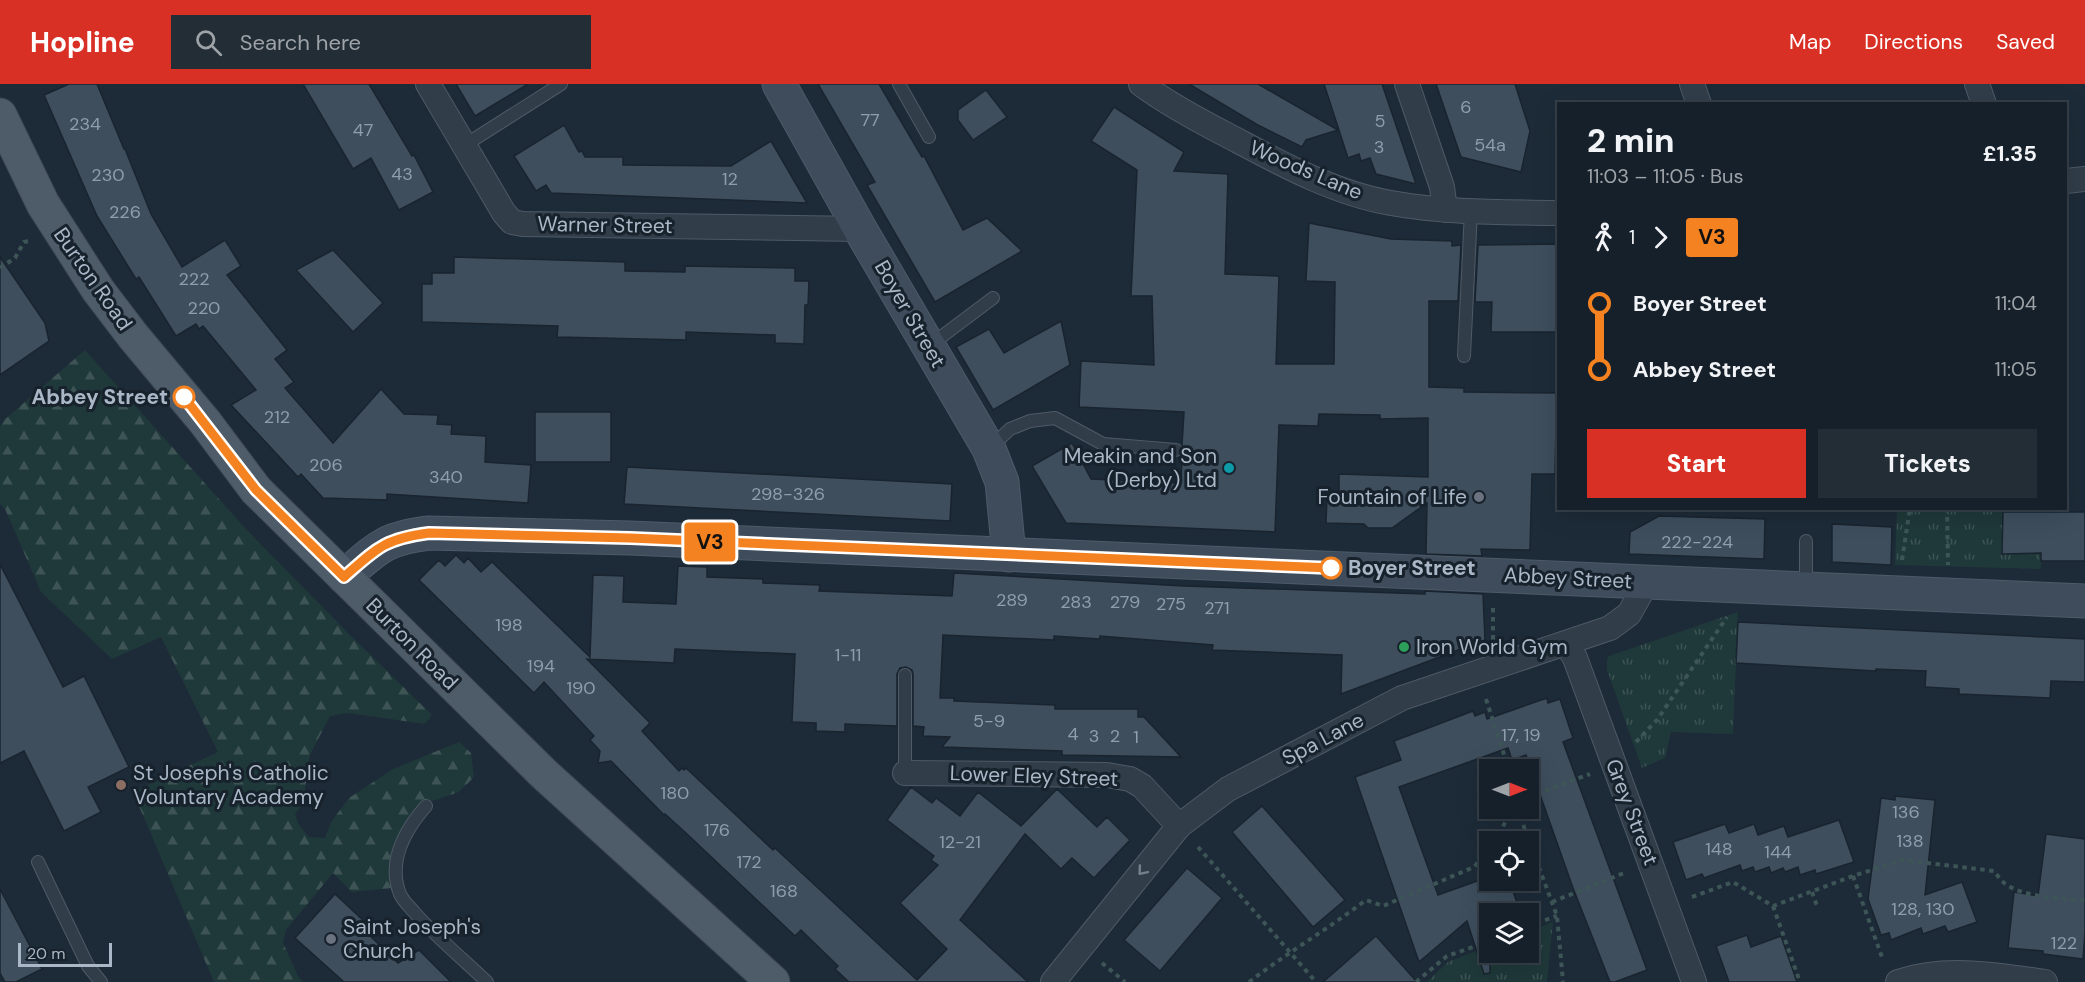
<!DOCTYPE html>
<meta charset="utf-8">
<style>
:root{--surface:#16202a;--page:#232d36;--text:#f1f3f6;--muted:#9ea3a8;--line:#353e47;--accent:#d93025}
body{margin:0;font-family:"DM Sans",sans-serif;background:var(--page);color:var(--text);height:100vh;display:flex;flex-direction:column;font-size:22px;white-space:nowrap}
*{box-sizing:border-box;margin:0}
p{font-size:20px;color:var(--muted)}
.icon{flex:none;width:33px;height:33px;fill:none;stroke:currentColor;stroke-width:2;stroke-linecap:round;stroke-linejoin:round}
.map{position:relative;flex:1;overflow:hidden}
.drawer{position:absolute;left:1557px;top:18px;width:510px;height:408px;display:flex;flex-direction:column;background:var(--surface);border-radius:0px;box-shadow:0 6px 24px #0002,0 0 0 2px var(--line)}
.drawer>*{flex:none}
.badge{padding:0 12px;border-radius:4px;font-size:21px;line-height:39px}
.needle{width:39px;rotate:90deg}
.buttons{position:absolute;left:1479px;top:675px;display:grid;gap:12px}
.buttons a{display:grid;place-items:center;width:60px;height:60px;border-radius:0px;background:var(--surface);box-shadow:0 6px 24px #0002,0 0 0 2px var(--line);font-size:30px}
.scale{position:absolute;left:18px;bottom:15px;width:94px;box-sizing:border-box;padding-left:6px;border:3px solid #aab7c6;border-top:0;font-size:16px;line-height:21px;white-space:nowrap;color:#aab7c6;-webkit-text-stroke:4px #17222c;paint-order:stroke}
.map>.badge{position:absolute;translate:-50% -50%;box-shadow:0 0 0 3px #fff}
.legs{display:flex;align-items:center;gap:9px;height:66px;padding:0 30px;font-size:20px}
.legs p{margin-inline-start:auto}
.head{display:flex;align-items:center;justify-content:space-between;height:102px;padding:0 30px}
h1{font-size:33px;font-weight:800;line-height:45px}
.cta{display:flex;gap:12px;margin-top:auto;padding:12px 30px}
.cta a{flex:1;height:69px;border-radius:0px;background:var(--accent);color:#fff;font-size:24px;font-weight:800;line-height:69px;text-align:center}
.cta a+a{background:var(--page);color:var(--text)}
ul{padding:0 30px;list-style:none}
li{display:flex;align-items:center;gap:21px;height:66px;font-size:22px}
li i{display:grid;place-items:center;width:9px;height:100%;margin:0 8px;background:currentColor}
li i::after{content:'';width:15px;height:15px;margin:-8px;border:4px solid;border-radius:50%;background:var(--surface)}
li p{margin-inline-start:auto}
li:first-child i{background:linear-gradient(#0000 50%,currentColor 0)}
li:last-child i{background:linear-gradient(currentColor 50%,#0000 0)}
header{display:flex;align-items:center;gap:36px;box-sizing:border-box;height:84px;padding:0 30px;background:var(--accent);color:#fff}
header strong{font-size:28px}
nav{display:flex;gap:33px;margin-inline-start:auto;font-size:21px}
.search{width:420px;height:54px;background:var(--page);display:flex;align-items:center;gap:15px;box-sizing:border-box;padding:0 21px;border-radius:0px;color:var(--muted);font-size:22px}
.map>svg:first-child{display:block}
.grass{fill:url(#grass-tufts)}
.forest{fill:url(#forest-firs)}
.building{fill:#3e4e5d;stroke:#19242f;stroke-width:1.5}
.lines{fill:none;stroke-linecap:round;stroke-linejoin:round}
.lane-casing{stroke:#4e5a67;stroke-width:14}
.street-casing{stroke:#4e5a67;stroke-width:26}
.secondary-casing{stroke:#4e5a67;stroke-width:35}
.primary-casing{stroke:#3a4652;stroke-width:35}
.path{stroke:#3d5556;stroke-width:4;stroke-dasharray:4.5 4.5;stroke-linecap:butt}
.lane{stroke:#313d48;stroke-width:12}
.street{stroke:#313d48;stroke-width:24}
.secondary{stroke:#3e4c5c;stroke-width:33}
.primary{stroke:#4e5c69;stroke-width:33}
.oneway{stroke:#74808d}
.line-1-casing{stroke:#fff;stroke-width:14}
.line-1{stroke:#f58220;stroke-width:9}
.stop-1-dot{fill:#fff;stroke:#f58220;stroke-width:3}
.culture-dot{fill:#0f9aa8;stroke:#17222c;stroke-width:2}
.worship-dot{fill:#6b7280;stroke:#17222c;stroke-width:2}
.leisure-dot{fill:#2e9e5b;stroke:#17222c;stroke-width:2}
.education-dot{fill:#8d6e63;stroke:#17222c;stroke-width:2}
.labels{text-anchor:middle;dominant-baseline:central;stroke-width:6;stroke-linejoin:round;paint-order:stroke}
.number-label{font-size:18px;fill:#8f9dac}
.street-label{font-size:21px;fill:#aab7c6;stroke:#17222c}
.stop-label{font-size:21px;font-weight:bold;fill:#aab7c6;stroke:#17222c;text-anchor:end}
.poi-label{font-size:21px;fill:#aab7c6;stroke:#17222c;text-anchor:start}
</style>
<header>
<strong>Hopline</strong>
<div class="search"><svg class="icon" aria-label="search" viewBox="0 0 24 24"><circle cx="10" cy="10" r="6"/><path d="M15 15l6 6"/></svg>Search here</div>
<nav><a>Map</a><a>Directions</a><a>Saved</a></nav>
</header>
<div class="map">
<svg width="2085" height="898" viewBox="0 0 2085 898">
<defs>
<pattern id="grass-tufts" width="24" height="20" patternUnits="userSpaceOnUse" patternTransform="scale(1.5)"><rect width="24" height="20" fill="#1f3839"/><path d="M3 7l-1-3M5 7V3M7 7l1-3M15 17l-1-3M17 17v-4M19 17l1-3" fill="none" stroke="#3d5354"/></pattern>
<pattern id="forest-firs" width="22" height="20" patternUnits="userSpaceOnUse" patternTransform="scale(1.5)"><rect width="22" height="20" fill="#1f3839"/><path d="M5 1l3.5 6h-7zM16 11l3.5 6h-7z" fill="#3d5354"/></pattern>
</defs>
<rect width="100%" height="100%" fill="#1d2b38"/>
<!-- grass -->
<g class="grass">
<polygon points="1897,424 2011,425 2011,428 2003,428 2002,469 2041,469 2041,485 1895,481"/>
<polygon points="1738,528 1733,650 1671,648 1665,674 1642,684 1607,586 1607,576 1609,572"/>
<polygon points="1553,838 1547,898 1427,898 1448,878 1489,862 1490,868 1528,868 1529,847"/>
</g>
<!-- forest -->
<polygon class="forest" points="85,266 246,445 351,552 432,631 425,640 348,629 330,632 310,671 303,719 295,730 299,741 309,753 325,754 331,738 349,714 393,685 459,658 471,669 474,693 459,708 429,718 417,726 392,804 352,808 333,789 286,846 283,859 299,894 303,898 214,898 133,708 218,668 161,553 112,575 41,508 5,425 0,420 0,343 4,336"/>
<!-- building -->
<g class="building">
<polygon points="69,0 97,0 124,65 125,65 151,130 182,183 225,156 241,182 227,191 287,266 275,275 294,298 285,304 333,359 381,305 404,330 438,331 437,340 452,341 451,350 486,352 485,378 531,381 528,419 387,410 387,416 323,414 301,390 298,393 231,321 256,306 203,242 199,245 196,240 176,252 139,193 136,195 97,132 44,11"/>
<polygon points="303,0 369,0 412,72 414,71 433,108 399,126 371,74 353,85"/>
<polygon points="456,0 528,0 475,32"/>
<polygon points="818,0 879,0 922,73 924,72 963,146 987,134 1022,167 935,218 867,101 875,98"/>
<polygon points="1189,0 1258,0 1338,46 1306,56 1302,63 1256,40"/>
<polygon points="1324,0 1382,0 1416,100 1376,90 1370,74 1361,77 1359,70 1348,74"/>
<polygon points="1436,0 1515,0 1530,47 1521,88 1461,73"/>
<polygon points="986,6 1007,33 973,56 958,36 958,26"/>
<polygon points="1114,23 1184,68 1174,87 1228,90 1225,190 1279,192 1276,280 1334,280 1335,198 1306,197 1309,139 1391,155 1452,157 1452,162 1461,161 1458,217 1429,217 1429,303 1464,304 1464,308 1558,309 1558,341 1556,341 1555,390 1532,390 1530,466 1481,465 1482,472 1426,470 1427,419 1392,444 1368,444 1364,440 1326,439 1327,412 1339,411 1339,390 1428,393 1428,334 1380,335 1380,331 1319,330 1318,342 1279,341 1275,448 1066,439 1032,382 1072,359 1091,395 1181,399 1182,371 1184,366 1182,361 1184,328 1079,323 1081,277 1154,281 1152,212 1131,212 1137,86 1091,57"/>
<polygon points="564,41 579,68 582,67 585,73 623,73 623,81 731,82 771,57 807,119 551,109 546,101 536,107 514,72"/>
<polygon points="1558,160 1558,248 1491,248 1492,218 1475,218 1478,161"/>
<polygon points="333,166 383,219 353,248 296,186"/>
<polygon points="0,173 45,239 49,257 0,291"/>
<polygon points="454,173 625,178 625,187 685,188 685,182 795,184 795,197 809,197 808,221 805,221 804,260 775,259 775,251 686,248 686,256 557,253 558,242 422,238 422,200 432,200 432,189 454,189"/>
<polygon points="1061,237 1070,281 993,326 956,263 989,245 1004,269"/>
<rect x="535" y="328" width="76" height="50"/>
<polygon points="627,383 952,400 950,437 624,420"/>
<polygon points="2003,428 2085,428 2085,477 2041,477 2041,469 2002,470"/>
<polygon points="1659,432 1765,435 1764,475 1629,470 1630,448"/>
<polygon points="1832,440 1892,443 1891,481 1832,478"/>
<polygon points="456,471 464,479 468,474 481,488 492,478 590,573 593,491 624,492 623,518 676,520 678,482 707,483 707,493 763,495 763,499 820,501 819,507 952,512 954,489 1184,502 1425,510 1425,507 1483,510 1485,556 1341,610 1342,571 1212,566 1213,561 1100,552 1100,555 1054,552 1054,556 943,551 940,614 954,614 954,617 1055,621 1055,625 1138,625 1138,633 1144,633 1181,673 1062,671 1062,667 942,663 950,653 923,652 924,643 913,642 913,590 912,586 906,583 900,584 897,590 897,642 845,640 845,648 816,647 816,639 792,638 795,570 675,565 674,579 587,575 650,639 642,647 679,687 682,684 684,686 686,684 773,766 775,764 917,896 947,865 900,819 938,781 931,776 934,772 887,736 911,703 932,719 936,714 960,732 978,708 1021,742 1057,705 1097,743 1107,733 1130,756 1094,794 1072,774 1061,785 1025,750 960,836 1028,898 849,898 835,885 838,882 801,846 795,852 687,750 665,730 664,731 611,677 598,679 600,667 590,656 594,652 544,598 534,609 419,496 439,476 445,482"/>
<polygon points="0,480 63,603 84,592 129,683 88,703 101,728 64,747 24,667 0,679"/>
<polygon points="1738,538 2085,555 2085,598 2051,597 2050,614 1959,610 1959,605 1925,603 1926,587 1876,585 1876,587 1736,579"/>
<polygon points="1547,614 1548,619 1560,615 1573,654 1563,658 1647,886 1615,898 1610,898 1573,804 1526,671 1512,676 1508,664 1399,703 1438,811 1480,796 1509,796 1521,830 1490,830 1490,889 1484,890 1467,837 1419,878 1355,693 1401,676 1394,657 1473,627 1475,632 1485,628 1487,635"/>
<polygon points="1895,712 1935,716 1925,811 1962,798 1977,838 1948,848 1945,842 1923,850 1921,844 1891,856 1889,849 1881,851 1868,815 1881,714 1895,716"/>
<polygon points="1262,722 1345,816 1313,843 1232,748"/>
<polygon points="1839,736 1854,778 1816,790 1815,786 1800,791 1798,783 1785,788 1783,784 1771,789 1769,783 1755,788 1753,783 1742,787 1740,781 1704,794 1702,790 1686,796 1673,758 1725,740 1729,749 1754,740 1758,751 1784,742 1788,753"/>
<polygon points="2046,750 2085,755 2085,848 2083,875 2043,870 2043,867 2008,864 2014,808 2038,812"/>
<polygon points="1187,784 1222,814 1160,887 1124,856"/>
<polygon points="0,805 42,885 16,898 5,898 0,889"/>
<polygon points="335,810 367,840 363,845 398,879 419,866 451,898 344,898 295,854"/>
<polygon points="1747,851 1751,863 1781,852 1797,898 1729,898 1716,862"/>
<polygon points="1376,852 1417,898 1323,898 1362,864"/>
</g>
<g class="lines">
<defs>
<g id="lane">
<polyline points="899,0 929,53"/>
<polyline points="465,61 561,0"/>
<polyline points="929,262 993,214"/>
<polyline points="1464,272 1471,127"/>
<polyline points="991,363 1010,345 1030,337 1055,334 1103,360 1176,366"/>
<polyline points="1806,504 1806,457"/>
<polyline points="905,591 905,689"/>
<path d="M426 722C405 746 387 777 400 810 403 817 409 822 414 828 436 853 463 875 487 898"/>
<polyline points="38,778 88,882 101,898"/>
</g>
<g id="street">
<polyline points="428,0 504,129 512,138 523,140 860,145"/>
<path d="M1141 0C1168 20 1198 36 1227 51 1278 78 1333 109 1391 119 1446 129 1503 128 1558 129"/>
<polyline points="1407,0 1442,103 1445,126"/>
<polyline points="1692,0 1699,20"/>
<polyline points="1977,0 1984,20"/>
<polyline points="2066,97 2085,95"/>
<polyline points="1566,559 1575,574 1694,898"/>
<polyline points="905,689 1107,691 1130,695 1142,702 1179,742"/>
<polyline points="1053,898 1179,742 1228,705 1402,614 1610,544 1629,530 1647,498"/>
<path d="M1898 898C1945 882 1996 891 2045 898"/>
</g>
<g id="secondary">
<polyline points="779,0 860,145 989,365 1002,398 1009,471"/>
<path d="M344 493C377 464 385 454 429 449L630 454 2085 517"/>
</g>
<polyline id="primary" points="0,31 43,120 98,206 133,252 205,338 256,406 543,689 773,898"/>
</defs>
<!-- lane casing -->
<use href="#lane" class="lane-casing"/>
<!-- street casing -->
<use href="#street" class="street-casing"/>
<!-- secondary casing -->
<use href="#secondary" class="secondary-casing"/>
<!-- primary casing -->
<use href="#primary" class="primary-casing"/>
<!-- path -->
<g class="path">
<polyline points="0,184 15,174 24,158 29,157"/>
<polyline points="1947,424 1948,481"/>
<polyline points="1902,476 1910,424"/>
<polyline points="1493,524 1493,556"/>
<polyline points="1486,615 1509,686"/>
<polyline points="1636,658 1657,636 1727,533"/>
<polyline points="1528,713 1590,690"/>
<polyline points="1517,724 1557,832 1563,898"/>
<polyline points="1494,758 1506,737 1517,725"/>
<polyline points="1198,763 1316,898"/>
<polyline points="1853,792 1883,876"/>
<polyline points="1812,808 1817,822"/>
<path d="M1692 813 1733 798 1773 822 1853 792 1903 776 1994 787C1997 790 1999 795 2003 798 2019 813 2063 815 2085 816"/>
<polyline points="1552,818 1624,789"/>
<polyline points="1773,822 1800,898"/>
<polyline points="1528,842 1557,832"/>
<polyline points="1102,879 1125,898"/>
<path d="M1249 898C1287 869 1328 845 1366 816L1383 822 1474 783 1490 764"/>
<polyline points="1416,898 1447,872 1490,857"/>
</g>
<!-- lane -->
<use href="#lane" class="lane"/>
<!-- street -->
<use href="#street" class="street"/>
<!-- secondary -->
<use href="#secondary" class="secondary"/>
<!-- primary -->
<use href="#primary" class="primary"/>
</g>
<!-- one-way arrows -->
<defs><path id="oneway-chevron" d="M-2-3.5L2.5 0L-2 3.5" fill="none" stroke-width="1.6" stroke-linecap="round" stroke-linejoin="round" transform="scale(1.5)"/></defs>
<use class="oneway" href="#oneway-chevron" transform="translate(1142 787) rotate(130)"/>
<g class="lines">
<defs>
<path id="line-1" d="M184 313 256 406 344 493C377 464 384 455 429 449L630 454 1331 484"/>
</defs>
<!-- line-1 casing -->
<use href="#line-1" class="line-1-casing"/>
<!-- line-1 -->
<use href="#line-1" class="line-1"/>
</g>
<!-- markers -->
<g class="stop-1-dot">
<circle cx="184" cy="313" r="10"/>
<circle cx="1331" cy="484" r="10"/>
</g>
<circle class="culture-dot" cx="1229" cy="384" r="6"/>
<g class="worship-dot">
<circle cx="1479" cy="413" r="6"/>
<circle cx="331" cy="855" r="6"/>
</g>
<circle class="leisure-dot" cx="1404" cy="563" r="6"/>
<circle class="education-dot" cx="121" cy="701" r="6"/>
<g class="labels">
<!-- number labels -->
<g class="number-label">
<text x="1466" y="23">6</text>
<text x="870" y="36">77</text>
<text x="1380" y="37">5</text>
<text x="85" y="40">234</text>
<text x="363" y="46">47</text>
<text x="1490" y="61">54a</text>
<text x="1379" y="63">3</text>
<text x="402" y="90">43</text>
<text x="108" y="91">230</text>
<text x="730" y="95">12</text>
<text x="125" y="128">226</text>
<text x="194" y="195">222</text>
<text x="204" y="224">220</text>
<text x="277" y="333">212</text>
<text x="326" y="381">206</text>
<text x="446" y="393">340</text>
<text x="788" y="410">298-326</text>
<text x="1697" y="458">222-224</text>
<text x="1012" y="516">289</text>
<text x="1076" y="518">283</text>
<text x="1125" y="518">279</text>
<text x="1171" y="520">275</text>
<text x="1217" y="524">271</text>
<text x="509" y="541">198</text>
<text x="848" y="571">1-11</text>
<text x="541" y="582">194</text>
<text x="581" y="604">190</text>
<text x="989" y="637">5-9</text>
<text x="1073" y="650">4</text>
<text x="1521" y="651">17, 19</text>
<text x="1094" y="652">3</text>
<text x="1115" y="652">2</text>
<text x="1136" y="653">1</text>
<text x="675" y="709">180</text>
<text x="1906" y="728">136</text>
<text x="717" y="746">176</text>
<text x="1910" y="757">138</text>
<text x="960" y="758">12-21</text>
<text x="1719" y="765">148</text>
<text x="1778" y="768">144</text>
<text x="749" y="778">172</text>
<text x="784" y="807">168</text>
<text x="1923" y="825">128, 130</text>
<text x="2064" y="859">122</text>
</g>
<!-- street labels -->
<g class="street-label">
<text transform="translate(1306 86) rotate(23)">Woods Lane</text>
<text transform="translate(605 141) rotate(1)">Warner Street</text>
<text transform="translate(93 195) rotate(55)">Burton Road</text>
<text transform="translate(910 230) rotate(60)">Boyer Street</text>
<text transform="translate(1568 494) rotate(3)">Abbey Street</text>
<text transform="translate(412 560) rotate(45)">Burton Road</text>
<text transform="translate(1323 655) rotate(-28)">Spa Lane</text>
<text transform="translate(1034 692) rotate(2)">Lower Eley Street</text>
<text transform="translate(1632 728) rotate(69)">Grey Street</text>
</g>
<!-- stop labels -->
<g class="stop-label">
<text x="168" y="313">Abbey Street</text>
<text x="1348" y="484" text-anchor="start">Boyer Street</text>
</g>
<!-- poi labels -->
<g class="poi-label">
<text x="1217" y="372" text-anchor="end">Meakin and Son<tspan x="1217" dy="24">(Derby) Ltd</tspan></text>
<text x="1467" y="413" text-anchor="end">Fountain of Life</text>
<text x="1416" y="563">Iron World Gym</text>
<text x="133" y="689">St Joseph's Catholic<tspan x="133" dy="24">Voluntary Academy</tspan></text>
<text x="343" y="843">Saint Joseph's<tspan x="343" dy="24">Church</tspan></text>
</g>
</g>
</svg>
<div class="buttons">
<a><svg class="needle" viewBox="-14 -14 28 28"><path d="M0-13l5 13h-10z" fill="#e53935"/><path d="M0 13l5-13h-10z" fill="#9ea3a8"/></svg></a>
<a><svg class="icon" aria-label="locate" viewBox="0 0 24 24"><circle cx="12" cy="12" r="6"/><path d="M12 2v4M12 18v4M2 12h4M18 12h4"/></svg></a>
<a><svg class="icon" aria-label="layers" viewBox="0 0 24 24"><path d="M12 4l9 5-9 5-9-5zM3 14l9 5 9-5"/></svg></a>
</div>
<div class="scale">20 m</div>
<b class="badge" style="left:710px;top:458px;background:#f58220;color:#111">V3</b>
<section class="drawer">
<div class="head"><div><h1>2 min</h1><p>11:03 – 11:05 · Bus</p></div><b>£1.35</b></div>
<div class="legs"><svg class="icon" aria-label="walk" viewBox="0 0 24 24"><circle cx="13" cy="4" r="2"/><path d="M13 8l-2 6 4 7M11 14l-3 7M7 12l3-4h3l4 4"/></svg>1<svg class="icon" aria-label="forward" viewBox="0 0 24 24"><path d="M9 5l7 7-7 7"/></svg><b class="badge" style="background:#f58220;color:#111">V3</b></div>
<ul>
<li><i style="color:#f58220"></i><b>Boyer Street</b><p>11:04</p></li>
<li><i style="color:#f58220"></i><b>Abbey Street</b><p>11:05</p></li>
</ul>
<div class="cta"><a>Start</a><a>Tickets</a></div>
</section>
</div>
